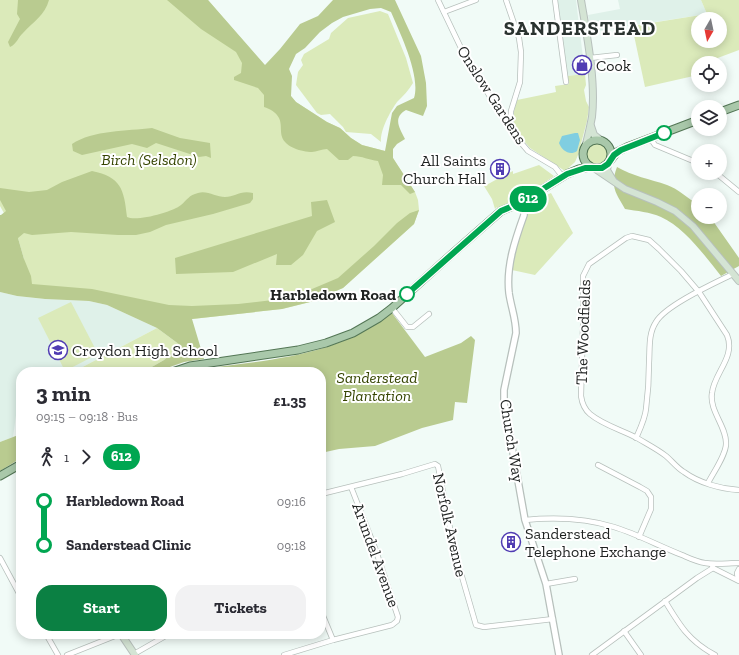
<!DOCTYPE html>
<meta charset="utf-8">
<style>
:root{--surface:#fff;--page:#f2f2f3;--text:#2b2b33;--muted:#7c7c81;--accent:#0b8043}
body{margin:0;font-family:"Zilla Slab",serif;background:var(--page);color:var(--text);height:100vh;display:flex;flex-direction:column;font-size:15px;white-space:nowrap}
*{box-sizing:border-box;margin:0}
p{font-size:13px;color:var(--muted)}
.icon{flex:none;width:22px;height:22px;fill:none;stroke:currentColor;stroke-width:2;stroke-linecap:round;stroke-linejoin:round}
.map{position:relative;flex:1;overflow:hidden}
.side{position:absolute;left:16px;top:367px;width:310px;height:272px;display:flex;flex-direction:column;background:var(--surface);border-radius:16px;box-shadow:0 2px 10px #0003}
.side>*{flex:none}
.badge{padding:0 8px;border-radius:13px;font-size:14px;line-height:26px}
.needle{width:26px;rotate:189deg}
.buttons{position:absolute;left:691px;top:12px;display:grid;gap:8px}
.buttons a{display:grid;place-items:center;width:36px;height:36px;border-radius:50%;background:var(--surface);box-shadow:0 2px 10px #0003;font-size:20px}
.map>.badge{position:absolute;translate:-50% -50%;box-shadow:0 0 0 2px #fff}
.legs{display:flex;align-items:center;gap:6px;height:44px;padding:0 20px;font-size:13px}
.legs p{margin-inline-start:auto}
.summary{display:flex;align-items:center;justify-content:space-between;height:68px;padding:0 20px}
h1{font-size:22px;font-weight:800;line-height:30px}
.button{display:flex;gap:8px;margin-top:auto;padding:8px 20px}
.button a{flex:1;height:46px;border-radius:16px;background:var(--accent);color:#fff;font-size:16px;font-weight:800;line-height:46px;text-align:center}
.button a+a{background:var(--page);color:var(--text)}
ul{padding:0 20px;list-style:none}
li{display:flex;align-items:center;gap:14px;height:44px;font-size:15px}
li i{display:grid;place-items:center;width:6px;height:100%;margin:0 5px;background:currentColor}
li i::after{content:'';width:10px;height:10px;margin:-5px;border:3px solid;border-radius:50%;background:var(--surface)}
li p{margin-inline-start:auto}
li:first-child i{background:linear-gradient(#0000 50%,currentColor 0)}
li:last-child i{background:linear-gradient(currentColor 50%,#0000 0)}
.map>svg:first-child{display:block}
.built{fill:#dff1e9}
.green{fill:#dbeaba;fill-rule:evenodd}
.forest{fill:#b9cb90;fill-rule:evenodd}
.water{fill:#80cee1}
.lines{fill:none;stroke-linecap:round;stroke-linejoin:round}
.minor-casing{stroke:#b7c0bc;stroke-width:6}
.tertiary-casing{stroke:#b7c0bc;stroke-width:8}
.secondary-casing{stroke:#b7c0bc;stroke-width:8}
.primary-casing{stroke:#537655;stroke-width:9}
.minor{stroke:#fff;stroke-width:4.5}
.tertiary{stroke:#fff;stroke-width:5.5}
.secondary{stroke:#d4e4d4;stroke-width:6}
.primary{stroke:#a9c8aa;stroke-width:7}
.line-1-casing{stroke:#fff;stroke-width:9}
.line-1{stroke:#00a651;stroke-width:6}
.stop-1-dot{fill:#fff;stroke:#00a651;stroke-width:2}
.labels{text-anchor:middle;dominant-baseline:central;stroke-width:4;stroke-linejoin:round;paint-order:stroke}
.poi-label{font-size:16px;fill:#1f2221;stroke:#fff;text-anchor:start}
.street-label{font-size:16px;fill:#1f2221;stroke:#fff}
.park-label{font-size:16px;font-style:italic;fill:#354400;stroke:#fff}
.stop-label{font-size:16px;font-weight:bold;fill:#1f2221;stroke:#fff;text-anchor:end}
.district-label{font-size:20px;font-weight:bold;letter-spacing:1px;fill:#2b3330;stroke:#fff}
</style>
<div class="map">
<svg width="739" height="655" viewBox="0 0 739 655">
<rect width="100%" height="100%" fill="#f1fbf7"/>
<!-- built -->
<g class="built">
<polygon points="556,0 576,0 585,74 567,76"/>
<polygon points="618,0 701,0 707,14 591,32 588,15 620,9"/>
<polygon points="0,292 17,296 44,299 89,301 107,305 157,328 73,372 21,372 21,399 18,401 13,437 0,442"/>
</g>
<!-- green -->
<g class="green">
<polygon points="0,0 208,0 296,102 327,122 340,128 351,138 362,145 385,151 393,158 415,192 418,200 419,210 414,224 343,288 310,302 282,309 192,319 159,325 108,302 23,294 24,259 18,238 0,206"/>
<path d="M701 0H739V50L715 59V63H698V75L645 87 632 26 707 14ZM698 19H720V41H698Z"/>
<path d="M380 11 388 14 406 58 413 83C409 90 403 96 397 102 390 112 380 130 381 142L371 134 346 132 343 127 330 114 321 115 317 113 296 85 298 72 303 65 301 60 304 54 329 39 331 33 348 18Z"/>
<polygon points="585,74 586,85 584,90 586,101 589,107 587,121 578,155 575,162 565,171 530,148 514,129 514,111 517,100 556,92 555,86 569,84 567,76"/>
<circle cx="597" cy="155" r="11"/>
<path d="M539 165 554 176 536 188 531 189 530 192 498 208 497 207 495 209 492 199 484 186C494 181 502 176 513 171V174L516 173Z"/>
<polygon points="551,193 573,233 535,275 512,270 516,248 528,212 527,204"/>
<polygon points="71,302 98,354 65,371 38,318"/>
<polygon points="157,328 180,345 164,360 143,372 73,372"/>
</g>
<!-- forest -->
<g class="forest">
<path d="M18 0H49C45 15 33 22 23 33 18 37 17 44 10 47L8 42 20 19 17 14Z"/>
<path d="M167 0H208L265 65 280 49 300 24 318 16 333 0H395L421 56 426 83 427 106 423 116 406 110C392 118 400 129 405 139L397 144 393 149V158L415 192 410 194 401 185H382L383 175 378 161C369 160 362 156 353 156L348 160H339L327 149C322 149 316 152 312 152 302 152 285 147 282 137 280 131 282 124 279 118 276 112 270 109 264 107V95L258 88 234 80V77L241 73 242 63 236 52 201 29ZM381 8 391 12C400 33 421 76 414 98L397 106 392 113 385 151 362 145 351 138 340 128 327 122 296 102 291 96 292 76 289 69 296 54 305 48 320 32 332 23 343 17 370 9Z"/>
<path d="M152 128 180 138 210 143 211 158 206 156 199 157 156 143 147 148 132 144 82 155 73 151 72 144C93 130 127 131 152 128Z"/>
<path d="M617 167C632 176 650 179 667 185 678 189 688 198 698 205V217H710L713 221 739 258V266L721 276C705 256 685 228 661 217 650 212 637 211 625 209 615 192 610 186 617 167Z"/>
<path d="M92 171C121 177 124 189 127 217 136 222 173 212 181 205 187 200 189 195 198 193 207 190 216 197 225 197 235 197 240 190 253 193V199L250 203 213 214 166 225 150 232 136 235H118L71 232 32 235 24 233 18 238 24 259 31 276 32 284 92 289 169 305 192 306 238 304 273 300 312 289 338 278 374 246 397 223 410 213 419 210 414 224 343 288 310 302 282 309 192 319 204 359 184 362 167 368 161 372H143L164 360 180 345 157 328 107 305 89 301 45 299 17 296 0 292V215H1L6 211 0 200V188L29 192 47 190 62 182Z"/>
<polygon points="327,200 335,222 317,231 303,255 291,265 276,265 277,254 233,272 176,274 175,258 312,216 311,202"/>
<path d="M392 313 425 357 461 343 471 336 475 340 467 403 455 402 453 420 422 428 375 446 339 449 321 453V372H220L217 367C280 359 341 353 392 313Z"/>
<polygon points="21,434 21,458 0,471 0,442"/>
</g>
<!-- water -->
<path class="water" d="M575 133H578L580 140 577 151C570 156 562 151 559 143L562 136Z"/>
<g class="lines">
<defs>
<g id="minor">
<polyline points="438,0 461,48 492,100 517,138 528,151 555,167 562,176"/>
<polyline points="506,0 519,38 521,52 520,82 511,111 510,127"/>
<polyline points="555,0 566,82"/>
<polyline points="444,12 476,0"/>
<polyline points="590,58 617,55"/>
<polyline points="650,138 655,145 698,163"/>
<polyline points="716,173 739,192"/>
<polyline points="392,308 407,327 413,327 429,314"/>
<path d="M636 438C640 429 645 419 646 409 648 394 649 378 649 363 650 349 648 334 656 322 666 305 715 283 733 274"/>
<polyline points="598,465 640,487 647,491 651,497 651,509 639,537"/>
<path d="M708 483C713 473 726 455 726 444 727 427 709 411 712 393 714 373 736 357 727 335L699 292 681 271 659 249 649 240 632 236 626 238 589 264 583 276V324L581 396C582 403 584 409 590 414 603 425 622 430 637 438 647 444 657 449 666 456 672 461 677 468 684 472 699 483 721 489 739 490"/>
<polyline points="321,494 402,474 435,464 438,466 439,471 454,549 476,625 484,627 553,619"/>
<path d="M525 520C555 517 585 518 614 527 637 534 659 546 682 555 689 558 697 562 705 563 716 565 728 563 739 563"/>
<polyline points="0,558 21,597"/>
<polyline points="712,565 713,568 739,581"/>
<polyline points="738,580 737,573 739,569"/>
<polyline points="546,584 575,579"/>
<path d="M665 601C680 626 689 641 715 655"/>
<polyline points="321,611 333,640 392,625 397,621 398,617 375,548 351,487"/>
<polyline points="624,631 641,655"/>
<polyline points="46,634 58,655"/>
<polyline points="134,654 169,634"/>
<polyline points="67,655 120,634"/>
<polyline points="284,655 333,640"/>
<polyline points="592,655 697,578 713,568"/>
</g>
<path id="tertiary" d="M522 202 524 211V215C515 240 506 266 509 293 511 307 516 319 516 333L504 390V402L525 520 546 584 559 655"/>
<g id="secondary">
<path d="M581 0C587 36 596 81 592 117 590 127 588 137 585 147"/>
<polyline points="591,126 594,135 602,141"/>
<polyline points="608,164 607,170 613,180"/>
<polyline points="594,168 625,189 657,202 675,211 693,226 739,281"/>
<polyline points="121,634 135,655"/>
</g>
<g id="primary">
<polyline points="720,112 739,105"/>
<circle cx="597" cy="154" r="14"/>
<polyline points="610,161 617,152 627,147 698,120"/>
<polyline points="172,372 190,366 298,350 326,343 353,333 379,318 392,308 453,253 501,211 522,202 567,174 579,169 590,167"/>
<polyline points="0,476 21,464"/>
</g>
</defs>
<!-- minor casing -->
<use href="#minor" class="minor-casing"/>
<!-- tertiary casing -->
<use href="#tertiary" class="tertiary-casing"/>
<!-- secondary casing -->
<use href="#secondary" class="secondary-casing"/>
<!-- primary casing -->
<use href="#primary" class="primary-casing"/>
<!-- minor -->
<use href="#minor" class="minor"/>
<!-- tertiary -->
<use href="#tertiary" class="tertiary"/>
<!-- secondary -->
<use href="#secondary" class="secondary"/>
<!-- primary -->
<use href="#primary" class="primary"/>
</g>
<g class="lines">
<defs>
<polyline id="line-1" points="407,294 501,211 522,202 567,174 585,168 602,168 608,164 614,155 621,150 664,133"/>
</defs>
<!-- line-1 casing -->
<use href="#line-1" class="line-1-casing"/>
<!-- line-1 -->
<use href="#line-1" class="line-1"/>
</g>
<!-- icons -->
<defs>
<symbol id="shop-ring" viewBox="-11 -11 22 22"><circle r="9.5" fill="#fff" stroke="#503cb3" stroke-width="1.5"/><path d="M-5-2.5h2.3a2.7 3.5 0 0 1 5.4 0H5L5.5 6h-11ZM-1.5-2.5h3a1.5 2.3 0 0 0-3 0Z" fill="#503cb3"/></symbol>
<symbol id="building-ring" viewBox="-11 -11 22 22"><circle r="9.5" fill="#fff" stroke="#503cb3" stroke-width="1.5"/><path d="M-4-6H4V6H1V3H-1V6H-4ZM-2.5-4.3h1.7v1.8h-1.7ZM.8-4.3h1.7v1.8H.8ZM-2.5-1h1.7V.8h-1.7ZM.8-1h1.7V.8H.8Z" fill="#503cb3"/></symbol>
<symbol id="school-ring" viewBox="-11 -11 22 22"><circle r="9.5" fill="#fff" stroke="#503cb3" stroke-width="1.5"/><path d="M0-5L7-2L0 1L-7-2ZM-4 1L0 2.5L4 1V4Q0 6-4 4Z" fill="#503cb3"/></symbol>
</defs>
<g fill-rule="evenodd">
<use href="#shop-ring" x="571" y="54" width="22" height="22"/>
<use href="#building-ring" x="489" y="158" width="22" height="22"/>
<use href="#school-ring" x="47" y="339" width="22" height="22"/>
<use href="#building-ring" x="500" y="531" width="22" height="22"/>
</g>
<!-- markers -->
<g class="stop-1-dot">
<circle cx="664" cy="133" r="7"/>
<circle cx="407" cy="294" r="7"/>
</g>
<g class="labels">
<!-- poi labels -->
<g class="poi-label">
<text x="596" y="65">Cook</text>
<text x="486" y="160" text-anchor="end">All Saints<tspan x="486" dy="18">Church Hall</tspan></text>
<text x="72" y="350">Croydon High School</text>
<text x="525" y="533">Sanderstead<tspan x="525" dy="18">Telephone Exchange</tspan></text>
</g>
<!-- street labels -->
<g class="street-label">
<text transform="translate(492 95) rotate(57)">Onslow Gardens</text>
<text transform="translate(583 332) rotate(-88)">The Woodfields</text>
<text transform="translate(512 441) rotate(81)">Church Way</text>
<text transform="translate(450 525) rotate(77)">Norfolk Avenue</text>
<text transform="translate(376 555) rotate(70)">Arundel Avenue</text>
</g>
<!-- park labels -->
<g class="park-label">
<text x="149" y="159">Birch (Selsdon)</text>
<text x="377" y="377">Sanderstead<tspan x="377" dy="18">Plantation</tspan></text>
</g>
<!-- stop labels -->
<g class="stop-label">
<text x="396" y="294">Harbledown Road</text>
</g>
<!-- district labels -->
<g class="district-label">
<text x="580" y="28">SANDERSTEAD</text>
</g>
</g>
</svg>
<div class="buttons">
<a><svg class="needle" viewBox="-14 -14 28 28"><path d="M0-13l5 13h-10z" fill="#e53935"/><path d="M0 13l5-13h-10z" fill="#7c7c81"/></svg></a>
<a><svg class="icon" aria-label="locate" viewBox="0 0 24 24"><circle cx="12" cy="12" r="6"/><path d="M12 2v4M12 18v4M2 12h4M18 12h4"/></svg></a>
<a><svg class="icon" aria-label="layers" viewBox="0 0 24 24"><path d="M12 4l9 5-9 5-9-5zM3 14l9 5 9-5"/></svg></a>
<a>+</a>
<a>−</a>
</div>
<b class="badge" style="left:528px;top:199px;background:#00a651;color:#fff">612</b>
<section class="side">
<div class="summary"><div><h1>3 min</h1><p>09:15 – 09:18 · Bus</p></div><b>£1.35</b></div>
<div class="legs"><svg class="icon" aria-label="walk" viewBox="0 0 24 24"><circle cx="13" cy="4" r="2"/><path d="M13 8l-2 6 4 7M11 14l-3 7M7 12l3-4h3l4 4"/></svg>1<svg class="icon" aria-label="forward" viewBox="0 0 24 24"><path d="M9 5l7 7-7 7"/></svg><b class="badge" style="background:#00a651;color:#fff">612</b></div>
<ul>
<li><i style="color:#00a651"></i><b>Harbledown Road</b><p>09:16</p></li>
<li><i style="color:#00a651"></i><b>Sanderstead Clinic</b><p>09:18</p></li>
</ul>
<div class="button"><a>Start</a><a>Tickets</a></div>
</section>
</div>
